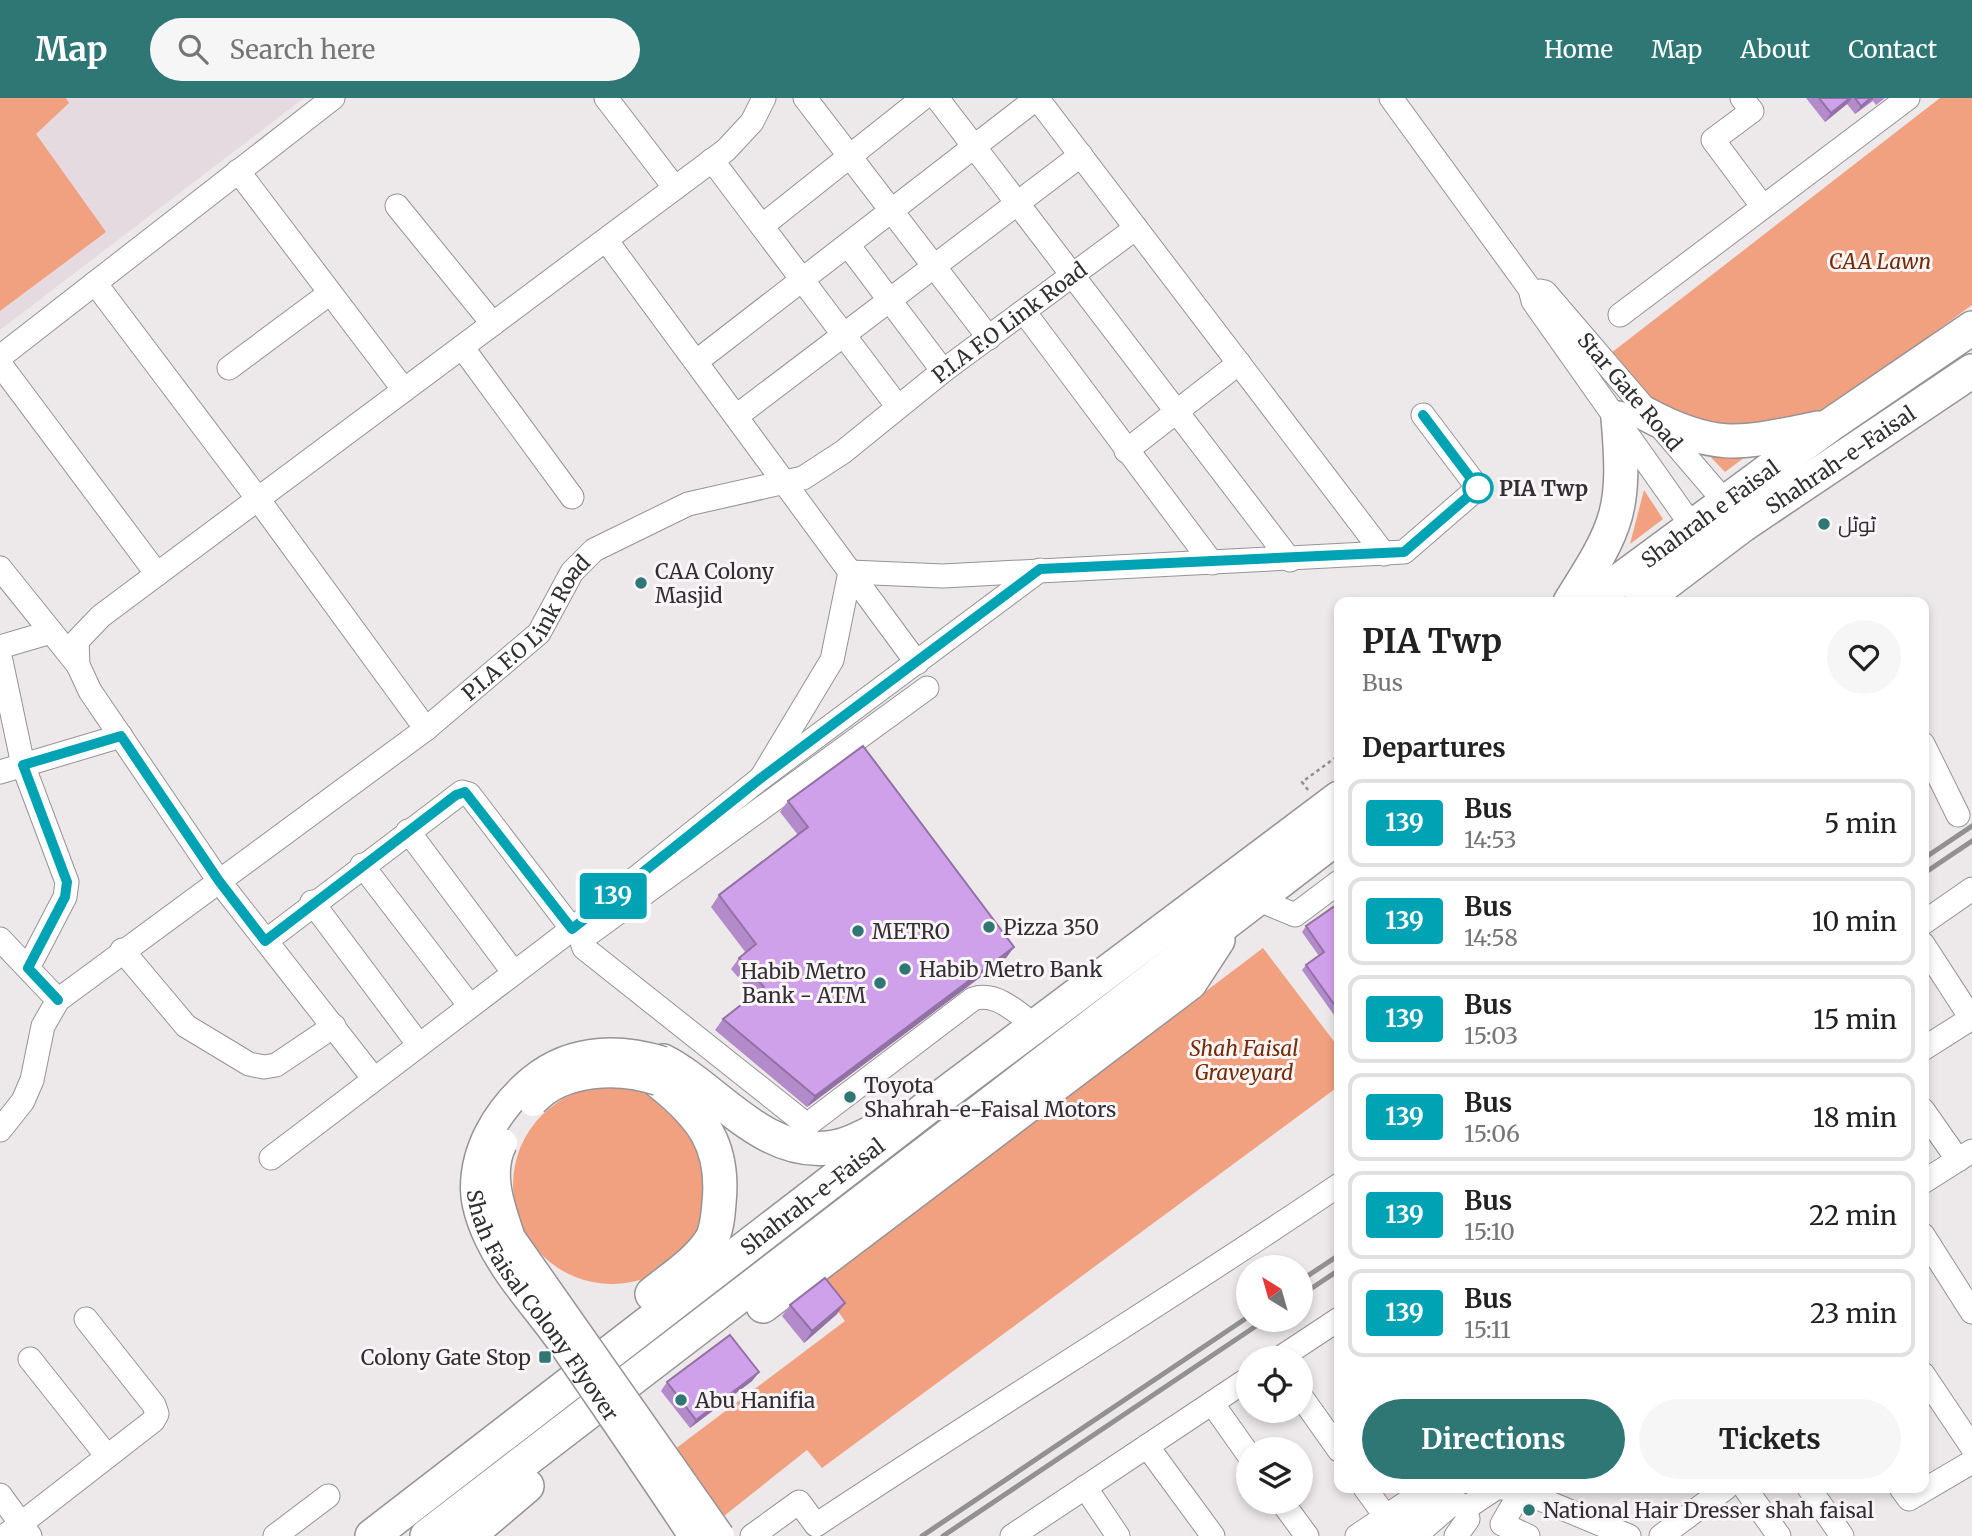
<!DOCTYPE html>
<meta charset="utf-8">
<style>
:root{--surface:#fff;--page:#f6f6f6;--text:#222;--muted:#767676;--line:#e0e0e0;--accent:#2e7774}
body{margin:0;font-family:Merriweather,Cairo,serif;background:var(--page);color:var(--text);height:100vh;display:flex;flex-direction:column;font-size:26px;white-space:nowrap}
*{box-sizing:border-box;margin:0}
p{font-size:23px;color:var(--muted)}
.icon{flex:none;width:38px;height:38px;fill:none;stroke:currentColor;stroke-width:2;stroke-linecap:round;stroke-linejoin:round}
.map{position:relative;flex:1;overflow:hidden}
.drawer{position:absolute;left:1334px;top:499px;width:595px;height:896px;display:flex;flex-direction:column;background:var(--surface);border-radius:14px;box-shadow:0 4px 10px #0003}
.drawer>*{flex:none}
.badge{padding:0 14px;border-radius:5px;font-size:24px;line-height:46px}
.needle{width:46px;rotate:323deg}
.buttons{position:absolute;left:1236px;top:1157px;display:grid;gap:14px}
.buttons a{display:grid;place-items:center;width:77px;height:77px;border-radius:50%;background:var(--surface);box-shadow:0 4px 10px #0003;font-size:35px}
.map>.badge{position:absolute;translate:-50% -50%;box-shadow:0 0 0 4px #fff}
h2{padding:0 28px;font-size:26px;line-height:63px}
.round{display:grid;place-items:center;flex:none;width:74px;height:74px;border-radius:37px;background:var(--page)}
.headline{display:flex;align-items:center;justify-content:space-between;height:119px;padding:0 28px}
h1{font-size:33px;font-weight:700;line-height:52px}
.cta{display:flex;gap:14px;margin-top:auto;padding:14px 28px}
.cta a{flex:1;height:80px;border-radius:42px;background:var(--accent);color:#fff;font-size:28px;font-weight:700;line-height:80px;text-align:center}
.cta a+a{background:var(--page);color:var(--text)}
ul{padding:0;list-style:none}
li{display:flex;align-items:center;gap:21px;height:88px;margin:0 14px 10px;padding:0 14px;border:4px solid var(--line);border-radius:14px}
li div{flex:1}
li b{display:block;font-size:26px}
li em{font-style:normal}
li .badge{min-width:77px;font-weight:700;text-align:center}
header{display:flex;align-items:center;gap:42px;box-sizing:border-box;height:98px;padding:0 35px;background:var(--accent);color:#fff}
header strong{font-size:33px}
nav{display:flex;gap:38px;margin-inline-start:auto;font-size:24px}
.search{width:490px;height:63px;background:var(--page);display:flex;align-items:center;gap:18px;box-sizing:border-box;padding:0 24px;border-radius:38px;color:var(--muted);font-size:26px}
.map>svg:first-child{display:block}
.built{fill:#e6dae1}
.green{fill:#f1a180}
.lines{fill:none;stroke-linecap:round;stroke-linejoin:round}
.minor-casing{stroke:#979395;stroke-width:25}
.major-casing{stroke:#979395;stroke-width:31}
.highway-casing{stroke:#979395;stroke-width:36}
.path{stroke:#918e8f;stroke-width:2.5;stroke-dasharray:3.5 3.5;stroke-linecap:butt}
.minor{stroke:#fff;stroke-width:23}
.major{stroke:#fff;stroke-width:28}
.highway{stroke:#fff;stroke-width:33}
.rail{stroke:#939091;stroke-width:5}
.major-bridge-casing{stroke:#979395;stroke-width:31;stroke-linecap:butt}
.major-bridge{stroke:#fff;stroke-width:28}
.wall{fill:#b38aca}
.shaded-wall{fill:#9271a4}
.building{fill:#d0a1eb;stroke:#9271a4;stroke-width:2}
.line-casing{stroke:#fff;stroke-width:16}
.line{stroke:#00a3b4;stroke-width:10}
.stop-dot{fill:#fff;stroke:#00a3b4;stroke-width:3.5}
.poi-dot{fill:#2e7774;stroke:#faf5f8;stroke-width:2.5}
.labels{text-anchor:middle;dominant-baseline:central;stroke-width:6;stroke-linejoin:round;paint-order:stroke}
.park-label{font-size:21px;font-style:italic;fill:#762b00;stroke:#faf5f8}
.street-label{font-size:21px;fill:#312f30;stroke:#faf5f8}
.stop-label{font-size:21px;font-weight:bold;fill:#312f30;stroke:#faf5f8;text-anchor:start}
.poi-label{font-size:21px;fill:#312f30;stroke:#faf5f8;text-anchor:start}
</style>
<header>
<strong>Map</strong>
<div class="search"><svg class="icon" aria-label="search" viewBox="0 0 24 24"><circle cx="10" cy="10" r="6"/><path d="M15 15l6 6"/></svg>Search here</div>
<nav><a>Home</a><a>Map</a><a>About</a><a>Contact</a></nav>
</header>
<div class="map">
<svg width="1972" height="1438" viewBox="0 0 1972 1438">
<rect width="100%" height="100%" fill="#ede8ea"/>
<!-- built -->
<polygon class="built" points="0,0 304,0 0,232"/>
<!-- green -->
<g class="green">
<polygon points="0,0 66,0 69,5 36,36 106,134 0,213"/>
<polygon points="1940,0 1972,0 1972,207 1830,310 1717,333 1639,295 1606,259"/>
<polygon points="1705,353 1749,356 1725,374"/>
<polygon points="1644,392 1663,421 1630,446"/>
<polygon points="1263,850 1339,950 1339,988 822,1370 807,1352 724,1418 675,1351 845,1223 818,1187"/>
<circle cx="612" cy="1087" r="99"/>
</g>
<g class="lines">
<defs>
<g id="minor">
<polyline points="606,0 675,90"/>
<polyline points="805,0 989,240"/>
<polyline points="937,0 1290,462"/>
<polyline points="1037,0 1384,456"/>
<polyline points="1391,0 1530,191 1533,203 1692,428"/>
<polyline points="1742,0 1752,13 1713,42 1763,109"/>
<polyline points="712,62 898,309"/>
<polyline points="238,73 404,292"/>
<polyline points="397,108 493,226"/>
<polyline points="762,128 923,0"/>
<polyline points="606,142 917,565"/>
<polyline points="848,147 943,273"/>
<polyline points="95,185 258,401 426,631"/>
<path id="s1" d="M1540 193 1545 194 1725 404"/>
<polyline points="1025,215 1212,465"/>
<polyline points="1620,217 1908,0"/>
<polyline points="462,249 572,399"/>
<polyline points="0,259 333,0"/>
<polyline points="697,263 1037,0"/>
<polyline points="0,266 157,476"/>
<polyline points="229,270 330,195"/>
<polyline points="738,317 1081,57"/>
<polyline points="1126,353 1239,265"/>
<polyline points="0,470 78,567"/>
<polyline points="0,549 51,534"/>
<polyline points="0,558 23,667 67,784 65,799 28,870"/>
<path d="M927 590 586 838 582 844 584 850 807 1027 973 901C996 893 1018 915 1036 929"/>
<polyline points="1923,646 1958,717"/>
<polyline points="0,674 121,638"/>
<polyline points="761,680 832,562 850,474 943,478 1404,454 1478,390 1423,317"/>
<polyline points="408,733 514,875"/>
<polyline points="362,767 470,908"/>
<polyline points="1257,801 1295,817 1339,784"/>
<polyline points="312,804 419,947"/>
<polyline points="1923,825 1972,791"/>
<polyline points="0,841 58,902"/>
<polyline points="266,843 462,694 469,696 572,831"/>
<polyline points="1923,846 1971,920"/>
<polyline points="122,852 186,928 249,966 264,969 276,967 334,928"/>
<polyline points="1923,951 1972,920"/>
<polyline points="374,981 219,783 90,593 78,567 77,543 101,518 726,52 752,24 764,0"/>
<polyline points="1923,1012 1958,1062"/>
<path id="s2" d="M0 1032 23 1003 32 982 43 928 58 902 426 631 539 535 572 474 594 452 688 406 803 380 843 354 943 273 1136 130"/>
<polyline points="271,1060 572,831 761,680 1040,472"/>
<polyline points="1923,1084 1972,1053"/>
<polyline points="1923,1137 1972,1214"/>
<polyline points="1280,1260 1339,1221"/>
<polyline points="30,1261 107,1358"/>
<polyline points="1923,1276 1972,1349"/>
<polyline points="1300,1297 1339,1352"/>
<polyline points="1212,1305 1248,1356"/>
<polyline points="1147,1348 1213,1438"/>
<polyline points="1085,1389 1118,1438"/>
<polyline points="1365,1390 1386,1419"/>
<polyline points="1501,1390 1521,1393 1629,1438"/>
<polyline points="1523,1390 1502,1426 1528,1438"/>
<polyline points="1745,1390 1779,1438"/>
<polyline points="1809,1390 1842,1438"/>
<polyline points="1901,1390 1909,1401 1972,1364"/>
<polyline points="0,1397 30,1438"/>
<polyline points="1282,1404 1307,1438"/>
<path d="M1444 1404C1459 1403 1465 1406 1468 1421L1456 1438"/>
<polyline points="1466,1410 1496,1390"/>
<polyline points="5,1438 153,1323 157,1316 154,1307 86,1221"/>
<polyline points="275,1438 328,1398"/>
<path d="M752 1438 799 1404 816 1427C989 1312 1166 1204 1339 1087"/>
<polyline points="1012,1438 1248,1281"/>
<polyline points="1357,1438 1428,1390"/>
<polyline points="1415,1438 1454,1404"/>
<polyline points="1661,1438 1726,1390"/>
</g>
<polyline id="major" points="1381,1438 1423,1411 1444,1404"/>
<g id="highway">
<path d="M1646 316C1717 354 1743 345 1819 330"/>
<path d="M1570 504C1619 427 1626 412 1618 320"/>
<path id="s3" d="M1590 504 1830 327 1972 230"/>
<path id="s4" d="M1641 504 1743 427 1972 273"/>
<path d="M663 963C716 990 761 1057 828 1050 849 1048 870 1035 888 1026"/>
<path d="M652 1196C673 1179 697 1164 711 1142 717 1132 718 1117 719 1105 725 1047 702 1018 658 983"/>
<polyline points="763,1208 1190,885 1218,842"/>
<path id="s5" d="M372 1438 946 995 1339 700"/>
<polyline points="427,1438 1339,738"/>
<polyline points="468,1438 527,1388"/>
</g>
</defs>
<!-- minor casing -->
<use href="#minor" class="minor-casing"/>
<!-- major casing -->
<use href="#major" class="major-casing"/>
<!-- highway casing -->
<use href="#highway" class="highway-casing"/>
<!-- path -->
<polyline class="path" points="1308,692 1302,684 1339,657"/>
<!-- minor -->
<use href="#minor" class="minor"/>
<!-- major -->
<use href="#major" class="major"/>
<!-- highway -->
<use href="#highway" class="highway"/>
<!-- rail -->
<g class="rail">
<polyline points="1923,761 1972,728"/>
<polyline points="1923,776 1972,743"/>
<polyline points="1300,1183 1339,1157"/>
<polyline points="1300,1198 1339,1172"/>
<polyline points="922,1438 1248,1219"/>
<polyline points="943,1438 1265,1222"/>
</g>
<defs>
<g id="major-bridge">
<path id="s6" d="M663 963C614 948 564 951 525 988 497 1014 475 1050 475 1090 475 1106 482 1126 489 1141 507 1179 538 1211 562 1245 606 1309 650 1373 693 1438"/>
<path d="M533 1004C563 971 619 970 658 983"/>
<path d="M503 1045C487 1075 501 1110 511 1140L720 1438"/>
</g>
</defs>
<!-- major-bridge casing -->
<use href="#major-bridge" class="major-bridge-casing"/>
<!-- major-bridge -->
<use href="#major-bridge" class="major-bridge"/>
</g>
<!-- wall -->
<g class="wall">
<polygon points="1806,0 1885,0 1876,7 1873,3 1855,16 1847,6 1825,24"/>
<polygon points="788,703 1014,849 1006,860 807,1009 715,932 723,921 753,897 731,871 739,860 746,855 711,809 719,797 798,737 780,714"/>
<polygon points="1339,805 1339,924 1302,872 1306,867 1319,858 1302,834 1306,828"/>
<polygon points="790,1207 837,1216 804,1245 782,1218"/>
<polygon points="759,1274 752,1283 690,1330 661,1293 667,1284"/>
</g>
<!-- shaded-wall -->
<g class="shaded-wall">
<polygon points="1850,0 1852,0 1847,6 1825,24 1831,15"/>
<polygon points="1871,0 1874,0 1855,16 1861,8"/>
<polygon points="1014,849 1006,860 807,1009 815,998"/>
<polygon points="845,1205 837,1216 804,1245 812,1233"/>
<polygon points="759,1274 752,1283 690,1330 696,1322"/>
</g>
<!-- building -->
<g class="building">
<polygon points="1819,0 1850,0 1831,15"/>
<polygon points="1855,0 1871,0 1861,8"/>
<polygon points="863,648 1014,849 815,998 723,921 764,889 739,860 756,846 719,797 808,729 788,703"/>
<polygon points="1339,805 1339,913 1306,867 1324,854 1306,828"/>
<polygon points="825,1180 845,1205 812,1233 790,1207"/>
<polygon points="730,1237 759,1274 696,1322 667,1284"/>
</g>
<g class="lines">
<defs>
<polyline id="line" points="58,902 28,870 65,799 67,784 23,667 121,638 219,783 265,843 456,697 465,694 572,831 761,680 1040,471 1404,454 1478,390 1423,317"/>
</defs>
<!-- line casing -->
<use href="#line" class="line-casing"/>
<!-- line -->
<use href="#line" class="line"/>
</g>
<!-- markers -->
<circle class="stop-dot" cx="1478" cy="390" r="14"/>
<g class="poi-dot">
<circle cx="1824" cy="426" r="7"/>
<circle cx="641" cy="485" r="7"/>
<circle cx="989" cy="829" r="7"/>
<circle cx="858" cy="833" r="7"/>
<circle cx="905" cy="871" r="7"/>
<circle cx="880" cy="885" r="7"/>
<circle cx="850" cy="999" r="7"/>
<rect x="538" y="1252" width="14" height="14" rx="3.5"/>
<circle cx="681" cy="1302" r="7"/>
<circle cx="1529" cy="1412" r="7"/>
</g>
<g class="labels">
<!-- park labels -->
<g class="park-label">
<text x="1880" y="163">CAA Lawn</text>
<text x="1244" y="950">Shah Faisal<tspan x="1244" dy="24">Graveyard</tspan></text>
</g>
<!-- street labels -->
<g class="street-label">
<text stroke="none"><textPath href="#s2" startOffset="1332">P.I.A F.O Link Road</textPath></text>
<text stroke="none"><textPath href="#s1" startOffset="136">Star Gate Road</textPath></text>
<text stroke="none"><textPath href="#s4" startOffset="245">Shahrah-e-Faisal</textPath></text>
<text stroke="none"><textPath href="#s3" startOffset="149">Shahrah e Faisal</textPath></text>
<text stroke="none"><textPath href="#s2" startOffset="746">P.I.A F.O Link Road</textPath></text>
<text stroke="none"><textPath href="#s5" startOffset="556">Shahrah-e-Faisal</textPath></text>
<text stroke="none"><textPath href="#s6" startOffset="401">Shah Faisal Colony Flyover</textPath></text>
</g>
<!-- stop labels -->
<g class="stop-label">
<text x="1499" y="390">PIA Twp</text>
</g>
<!-- poi labels -->
<g class="poi-label">
<text x="1838" y="426">ٹوٹل</text>
<text x="655" y="473">CAA Colony<tspan x="655" dy="24">Masjid</tspan></text>
<text x="1003" y="829">Pizza 350</text>
<text x="872" y="833">METRO</text>
<text x="919" y="871">Habib Metro Bank</text>
<text x="866" y="873" text-anchor="end">Habib Metro<tspan x="866" dy="24">Bank - ATM</tspan></text>
<text x="864" y="987">Toyota<tspan x="864" dy="24">Shahrah-e-Faisal Motors</tspan></text>
<text x="531" y="1259" text-anchor="end">Colony Gate Stop</text>
<text x="695" y="1302">Abu Hanifia</text>
<text x="1543" y="1412">National Hair Dresser shah faisal</text>
</g>
</g>
</svg>
<div class="buttons">
<a><svg class="needle" viewBox="-14 -14 28 28"><path d="M0-13l5 13h-10z" fill="#e53935"/><path d="M0 13l5-13h-10z" fill="#767676"/></svg></a>
<a><svg class="icon" aria-label="locate" viewBox="0 0 24 24"><circle cx="12" cy="12" r="6"/><path d="M12 2v4M12 18v4M2 12h4M18 12h4"/></svg></a>
<a><svg class="icon" aria-label="layers" viewBox="0 0 24 24"><path d="M12 4l9 5-9 5-9-5zM3 14l9 5 9-5"/></svg></a>
</div>
<b class="badge" style="left:613px;top:798px;background:#00a3b4;color:#fff">139</b>
<section class="drawer">
<div class="headline"><div><h1>PIA Twp</h1><p>Bus</p></div><a class="round"><svg class="icon" aria-label="heart" viewBox="0 0 24 24"><path d="M12 20l-8-8c-3-5 5-10 8-4 3-6 11-1 8 4z"/></svg></a></div>
<h2>Departures</h2>
<ul>
<li><span class="badge" style="background:#00a3b4;color:#fff">139</span><div><b>Bus</b><p>14:53</p></div><em>5 min</em></li>
<li><span class="badge" style="background:#00a3b4;color:#fff">139</span><div><b>Bus</b><p>14:58</p></div><em>10 min</em></li>
<li><span class="badge" style="background:#00a3b4;color:#fff">139</span><div><b>Bus</b><p>15:03</p></div><em>15 min</em></li>
<li><span class="badge" style="background:#00a3b4;color:#fff">139</span><div><b>Bus</b><p>15:06</p></div><em>18 min</em></li>
<li><span class="badge" style="background:#00a3b4;color:#fff">139</span><div><b>Bus</b><p>15:10</p></div><em>22 min</em></li>
<li><span class="badge" style="background:#00a3b4;color:#fff">139</span><div><b>Bus</b><p>15:11</p></div><em>23 min</em></li>
</ul>
<div class="cta"><a>Directions</a><a>Tickets</a></div>
</section>
</div>
